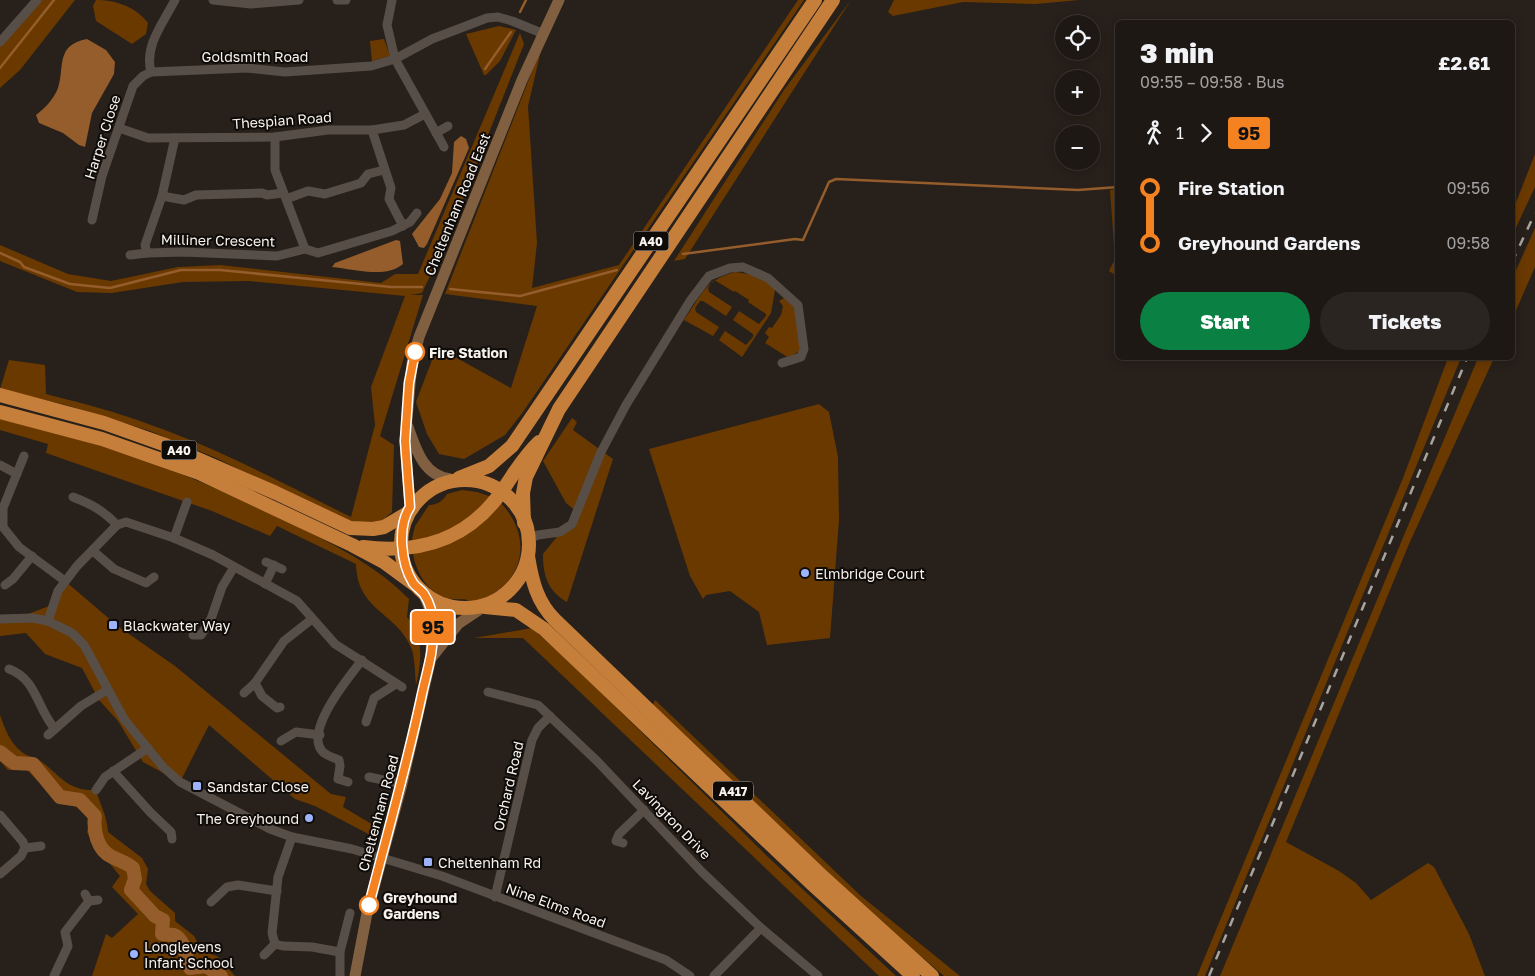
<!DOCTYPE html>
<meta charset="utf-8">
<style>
:root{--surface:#1e1814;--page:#2b2522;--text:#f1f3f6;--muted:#a1a0a0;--line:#3c3734;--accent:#0b8043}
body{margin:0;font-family:"Golos Text",sans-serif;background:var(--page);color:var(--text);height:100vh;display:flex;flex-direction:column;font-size:19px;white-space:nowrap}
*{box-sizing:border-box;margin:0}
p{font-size:16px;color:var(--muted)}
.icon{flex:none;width:28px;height:28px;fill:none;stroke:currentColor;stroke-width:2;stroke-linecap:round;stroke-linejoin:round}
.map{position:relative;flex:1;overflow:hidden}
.details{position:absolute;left:1115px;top:20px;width:400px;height:340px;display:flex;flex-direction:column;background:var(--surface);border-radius:8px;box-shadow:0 2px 12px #0003,0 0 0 1px var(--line)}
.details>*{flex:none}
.badge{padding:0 10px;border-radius:4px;font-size:18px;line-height:32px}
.tools{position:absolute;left:1055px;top:15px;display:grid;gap:10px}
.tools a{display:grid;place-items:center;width:45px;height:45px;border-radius:50%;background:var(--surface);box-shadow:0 2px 12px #0003,0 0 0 1px var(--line);font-size:25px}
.map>.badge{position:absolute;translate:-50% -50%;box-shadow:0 0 0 2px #fff}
.legs{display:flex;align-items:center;gap:8px;height:55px;padding:0 25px;font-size:16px}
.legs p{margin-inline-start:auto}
.overview{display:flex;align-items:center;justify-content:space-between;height:85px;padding:0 25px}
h1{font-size:28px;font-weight:800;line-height:38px}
.primary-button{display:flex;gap:10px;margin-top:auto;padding:10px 25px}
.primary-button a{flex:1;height:58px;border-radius:30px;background:var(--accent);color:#fff;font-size:20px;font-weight:800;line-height:58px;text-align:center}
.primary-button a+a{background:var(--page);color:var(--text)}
ul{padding:0 25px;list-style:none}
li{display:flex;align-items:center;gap:18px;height:55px;font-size:19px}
li i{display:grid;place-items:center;width:8px;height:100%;margin:0 6px;background:currentColor}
li i::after{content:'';width:12px;height:12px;margin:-6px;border:4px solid;border-radius:50%;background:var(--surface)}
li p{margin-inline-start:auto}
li:first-child i{background:linear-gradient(#0000 50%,currentColor 0)}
li:last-child i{background:linear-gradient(currentColor 50%,#0000 0)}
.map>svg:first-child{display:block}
.green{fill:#6a3900}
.water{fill:#945d2b}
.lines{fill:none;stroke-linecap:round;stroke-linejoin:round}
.stream{stroke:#945d2b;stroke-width:2.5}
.river{stroke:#945d2b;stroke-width:14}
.minor{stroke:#574e47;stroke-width:9}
.secondary{stroke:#816042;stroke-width:11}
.trunk{stroke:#c67f3a;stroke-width:14}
.rail{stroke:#aaa49f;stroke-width:2.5;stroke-dasharray:9 9;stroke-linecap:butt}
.line-1-casing{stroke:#fff;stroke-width:11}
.line-1{stroke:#f58220;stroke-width:8}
.stop-1-dot{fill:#fff;stroke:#f58220;stroke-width:2.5}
.poi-dot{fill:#9db4fd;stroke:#0e0b08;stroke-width:2}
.labels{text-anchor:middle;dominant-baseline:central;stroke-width:4;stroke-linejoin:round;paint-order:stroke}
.shield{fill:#0e0b08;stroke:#b2ada9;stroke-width:1}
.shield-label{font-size:12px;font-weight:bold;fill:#f8f3ee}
.street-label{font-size:14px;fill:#f8f3ee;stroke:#0e0b08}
.stop-label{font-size:14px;font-weight:bold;fill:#f8f3ee;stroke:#0e0b08;text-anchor:start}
.poi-label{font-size:14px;fill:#f8f3ee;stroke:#0e0b08;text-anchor:start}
</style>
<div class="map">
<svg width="1535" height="976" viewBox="0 0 1535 976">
<rect width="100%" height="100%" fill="#28201a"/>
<!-- green -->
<g class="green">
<polygon points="37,0 75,0 20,70 0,88 0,42"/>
<path d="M96 0C116 0 136 7 148 23L146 34 132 44 96 21 93 6Z"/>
<polygon points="798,0 804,0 523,412 505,435 464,459 439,454 427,434 416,402 437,347 511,388 537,306 445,294 542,46 528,106 537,243 532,288 619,265"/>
<polygon points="851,0 685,259 674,261 784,90"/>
<polygon points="894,0 1079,0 1036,4 963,2 893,16 888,12"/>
<polygon points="499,26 516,30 500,61 486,75 484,75 466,34"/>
<path d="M520 33 524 44 445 244 422 293 410 295H423L380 436 394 445 392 512 379 523 350 524 216 458 150 431 66 405 0 389 9 360 45 365 46 394C81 403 117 412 151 425 220 449 286 485 351 517L375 425 371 387 405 296 249 281 183 282 112 293 77 292 0 261V245L68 274 111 281 178 267 220 265 381 283 395 274H418Z"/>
<polygon points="384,39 390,56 372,61 370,41"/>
<polygon points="1535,154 1535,187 1513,234 1513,210"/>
<polygon points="1117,189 1118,189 1117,276 1109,271 1115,259 1110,190"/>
<polygon points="1535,228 1535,267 1513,317 1513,277"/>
<path d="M735 272C751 274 765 277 775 290L771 313 742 357 719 340 725 331 746 345 753 337V334L733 320 739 311 759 324 766 316V314L748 302 749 300 735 291 734 292 716 281H713L708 288 709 292 732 307 726 316 703 301H700L695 308 696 312 719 327 713 336 684 320C701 296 705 280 735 272Z"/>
<polygon points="784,298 794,306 801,350 789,358 765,343 769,337 765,333 769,327 772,328 781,315 783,306 779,301"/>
<polygon points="1448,358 1461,358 1205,976 1197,976 1403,478"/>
<polygon points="1478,358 1494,358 1409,544 1286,842 1339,871 1356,883 1371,900 1428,863 1434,867 1469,934 1485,976 1220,976"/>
<polygon points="819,404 829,412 838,457 839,520 830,638 767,645 759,612 730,591 706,595 703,599 690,576 649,449"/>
<path d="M0 417C103 441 204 479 299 527 338 547 378 567 409 599L407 617C424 635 422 662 416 685 415 674 415 660 412 650 398 612 357 612 356 564L277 526 270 536 212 511 46 453 48 444 0 430Z"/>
<path d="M572 418 577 422 573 430 613 459 567 602C548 591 543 576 543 554L577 512 566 503 543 461Z"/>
<path d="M462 490 477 492 492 497C461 524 452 533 411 543L415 526 429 505C437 505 443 501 447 494Z"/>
<path d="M500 502C536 539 523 590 472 602 464 598 462 600 453 599 430 597 416 574 413 553Z"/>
<polygon points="65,581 119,627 175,666 331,794 346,797 343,807 380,829 376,838 315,806 295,799 209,725 180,782 143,762 118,721 99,700 82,668 45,654 26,633 0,636 0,618 17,618 52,605"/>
<polygon points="532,628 567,659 768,857 896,976 879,976 523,638 474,638"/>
<polygon points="655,700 861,896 960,976 944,976 857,901 652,707"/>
<path d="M0 715C5 729 10 743 22 752 26 756 34 757 39 760 61 775 66 791 96 790 100 805 107 815 108 832L142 858 148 869 146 884 150 891 175 913V921L194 936 202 951 217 956 235 976H92L106 934 112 938 138 914 112 887 120 876 91 841 87 832 90 818 75 806 59 803 27 770H8L0 761Z"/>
</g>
<!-- water -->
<g class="water">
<path d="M87 39 106 50 115 62 114 74 92 113 85 147 79 145 63 133 39 123 36 115C44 109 54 99 58 88 65 67 55 45 87 39Z"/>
<polygon points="461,136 466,139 469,148 427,244 424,248 419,247 412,234 440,199 452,173 454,142"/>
<path d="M396 240 400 241 403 264C386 279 354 269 332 267L335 263Z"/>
</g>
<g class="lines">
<!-- stream -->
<g class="stream">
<polyline points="520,12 526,0"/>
<polyline points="0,68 54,0"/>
<polyline points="485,69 511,32"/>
<polyline points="0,253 20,262 24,267 70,284 110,288 181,270 220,270 391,287 422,287"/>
<polyline points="683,254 795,239 803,240 829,182 836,179 1078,190 1118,187"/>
<polyline points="450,289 520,296 617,270"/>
</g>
<!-- river -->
<path class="river" d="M0 752 14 763 33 764 60 797 80 800 95 816C93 830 97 850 112 857 120 861 126 862 133 868L135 879 131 890 155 916 163 920 162 934C166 935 170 934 174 935 185 939 186 959 190 968L206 966 221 976"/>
<!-- minor -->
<g class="minor">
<path d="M175 0C163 23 144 46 151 72L247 68 285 72 371 66 395 59 432 39 487 18 498 17 512 21 544 34"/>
<polyline points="213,0 251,4 299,0"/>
<polyline points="337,0 346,0"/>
<polyline points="392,0 387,25 395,59 444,147"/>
<polyline points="0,42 37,0"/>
<polyline points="119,128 148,138 275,137 328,130 372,130 404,125 425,114"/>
<polyline points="372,130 391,188 389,199 403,226"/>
<polyline points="436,133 448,126"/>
<polyline points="275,137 275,170 305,249"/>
<polyline points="175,138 162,196 145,245 147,253 183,252 277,256 305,249 318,253 392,231 410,222 417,213"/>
<polyline points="162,196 184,200 196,195 262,193 267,195 283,193"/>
<polyline points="286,199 308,191 325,194 361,183 368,174 384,170"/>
<polyline points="92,220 102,176 133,86 143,76 151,72"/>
<polyline points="130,255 147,253"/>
<polyline points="24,456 3,508 3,527 19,547 65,581"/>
<polyline points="0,465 17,474"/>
<path d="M73 497C91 504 104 511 117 525"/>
<polyline points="174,538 187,502"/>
<polyline points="528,539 538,535 560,532 572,524 601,452 626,405 690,301 709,276 730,268 743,267 768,278 798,305 804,349 801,357 782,363"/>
<polyline points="93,551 114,569 146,583 154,577"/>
<polyline points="266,562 282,569"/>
<polyline points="265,584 274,565"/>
<polyline points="5,585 13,579 32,556"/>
<polyline points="0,619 33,618 48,621 72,633 84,645 124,719 163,767 180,782 270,829 292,837 352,849 442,876 666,960 690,976"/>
<polyline points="48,621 58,591 77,566 117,525 126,522 174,538 213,555 297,601 335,644 402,687"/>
<polyline points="193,635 201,635 211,619 222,587 234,567"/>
<path d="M9 669C37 679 37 709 55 729"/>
<polyline points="255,683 262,696 277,708 280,707"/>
<polyline points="488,692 538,705 597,761 702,872 761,928 818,976"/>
<polyline points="244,693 255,683 284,641 312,619"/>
<polyline points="366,722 374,698 396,684"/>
<polyline points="48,735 81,706 107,690"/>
<polyline points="281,741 296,732 320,735"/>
<polyline points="113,771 150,812 171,832 172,839"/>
<polyline points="369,777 402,784"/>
<path d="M348 782 338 779 340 766 339 760C334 758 328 756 324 753 301 733 350 676 362 660"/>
<polyline points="96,790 105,777 148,748"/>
<polyline points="0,815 23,842 25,848 21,856 0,874"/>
<polyline points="623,843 616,841 619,834 644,810"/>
<polyline points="25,848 41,846"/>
<polyline points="85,894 89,901 98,900"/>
<polyline points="495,897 532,740 538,728 550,716"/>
<polyline points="211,902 227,887 238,885 277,891"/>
<polyline points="275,944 272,933 278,877 292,837"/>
<polyline points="275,944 283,946 312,947 340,952"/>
<polyline points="264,955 275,944"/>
<polyline points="54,976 68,946 65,932 89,901"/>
<polyline points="340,976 340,952 350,913"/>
<polyline points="714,976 761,928"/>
</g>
<!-- secondary -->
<g class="secondary">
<path d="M408 427C416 449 423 475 450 479"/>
<polyline points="410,507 405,441 412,363 419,337 522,80 559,0"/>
<polyline points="432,657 458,624 482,608"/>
<polyline points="355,976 367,913 402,784 431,658 432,615 424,595"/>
</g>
<!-- trunk -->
<g class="trunk">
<polyline points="0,395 104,423 163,444 276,493 350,528 373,529 384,527 406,514"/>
<polyline points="0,412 102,439 199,473 352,545 384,562 414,584"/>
<polyline points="459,478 489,466 512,446 815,0"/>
<circle cx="465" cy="544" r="64"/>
<polyline points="524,523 523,493 526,477 559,409 833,0"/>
<path d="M363 547C420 554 468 540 502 491 514 474 523 457 539 442"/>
<path d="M528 556C532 581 537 602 555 620L823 877 932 976"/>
<polyline points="485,607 516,610 544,629 812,884 913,976"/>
</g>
<!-- rail -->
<g class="rail">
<polyline points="1512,262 1535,213"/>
<polyline points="1209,976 1467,358"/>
</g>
</g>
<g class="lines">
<defs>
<path id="line-1" d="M369 905C387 834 407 765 422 694 427 671 434 651 433 627 433 616 430 603 424 594 421 590 416 587 413 583 401 563 397 527 410 507L405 441 409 383 415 352"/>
</defs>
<!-- line-1 casing -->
<use href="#line-1" class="line-1-casing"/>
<!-- line-1 -->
<use href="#line-1" class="line-1"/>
</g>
<!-- markers -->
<g class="stop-1-dot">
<circle cx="415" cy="352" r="9"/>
<circle cx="369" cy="905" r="9"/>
</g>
<g class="poi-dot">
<circle cx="805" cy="573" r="5"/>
<rect x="108" y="620" width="10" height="10" rx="2.5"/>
<rect x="192" y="781" width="10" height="10" rx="2.5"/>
<circle cx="309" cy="818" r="5"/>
<rect x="423" y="857" width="10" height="10" rx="2.5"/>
<circle cx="134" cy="954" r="5"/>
</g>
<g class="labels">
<!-- shield labels -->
<g class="shield">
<rect x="633.5" y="231.5" width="35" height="19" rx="4"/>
<rect x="161.5" y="440.5" width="35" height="19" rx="4"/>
<rect x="713" y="781.5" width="40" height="19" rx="4"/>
</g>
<g class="shield-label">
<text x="651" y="241">A40</text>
<text x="179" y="450">A40</text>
<text x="733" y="791">A417</text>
</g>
<!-- street labels -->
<g class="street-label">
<text x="255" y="56">Goldsmith Road</text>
<text transform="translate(282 120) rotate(-4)">Thespian Road</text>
<text transform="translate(102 137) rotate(-72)">Harper Close</text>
<text transform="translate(457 204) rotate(-68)">Cheltenham Road East</text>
<text transform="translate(218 240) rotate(1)">Milliner Crescent</text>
<text transform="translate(508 786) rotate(-77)">Orchard Road</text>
<text transform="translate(378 813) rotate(-75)">Cheltenham Road</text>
<text transform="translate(672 819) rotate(46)">Lavington Drive</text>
<text transform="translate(556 905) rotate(20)">Nine Elms Road</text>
</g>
<!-- stop labels -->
<g class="stop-label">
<text x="429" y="352">Fire Station</text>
<text x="383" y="897">Greyhound<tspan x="383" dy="16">Gardens</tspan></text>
</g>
<!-- poi labels -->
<g class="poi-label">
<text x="815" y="573">Elmbridge Court</text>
<text x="123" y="625">Blackwater Way</text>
<text x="207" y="786">Sandstar Close</text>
<text x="299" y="818" text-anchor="end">The Greyhound</text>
<text x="438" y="862">Cheltenham Rd</text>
<text x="144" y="946">Longlevens<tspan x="144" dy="16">Infant School</tspan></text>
</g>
</g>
</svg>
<div class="tools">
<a><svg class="icon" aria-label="locate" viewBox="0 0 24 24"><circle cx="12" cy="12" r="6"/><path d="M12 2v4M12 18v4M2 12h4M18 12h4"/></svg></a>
<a>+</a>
<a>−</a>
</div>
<b class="badge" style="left:433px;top:627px;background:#f58220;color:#111">95</b>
<section class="details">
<div class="overview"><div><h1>3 min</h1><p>09:55 – 09:58 · Bus</p></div><b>£2.61</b></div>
<div class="legs"><svg class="icon" aria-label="walk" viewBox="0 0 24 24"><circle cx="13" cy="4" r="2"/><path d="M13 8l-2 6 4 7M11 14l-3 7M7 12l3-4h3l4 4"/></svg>1<svg class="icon" aria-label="forward" viewBox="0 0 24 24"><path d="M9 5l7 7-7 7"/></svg><b class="badge" style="background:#f58220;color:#111">95</b></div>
<ul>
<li><i style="color:#f58220"></i><b>Fire Station</b><p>09:56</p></li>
<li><i style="color:#f58220"></i><b>Greyhound Gardens</b><p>09:58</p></li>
</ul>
<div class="primary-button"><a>Start</a><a>Tickets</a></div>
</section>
</div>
